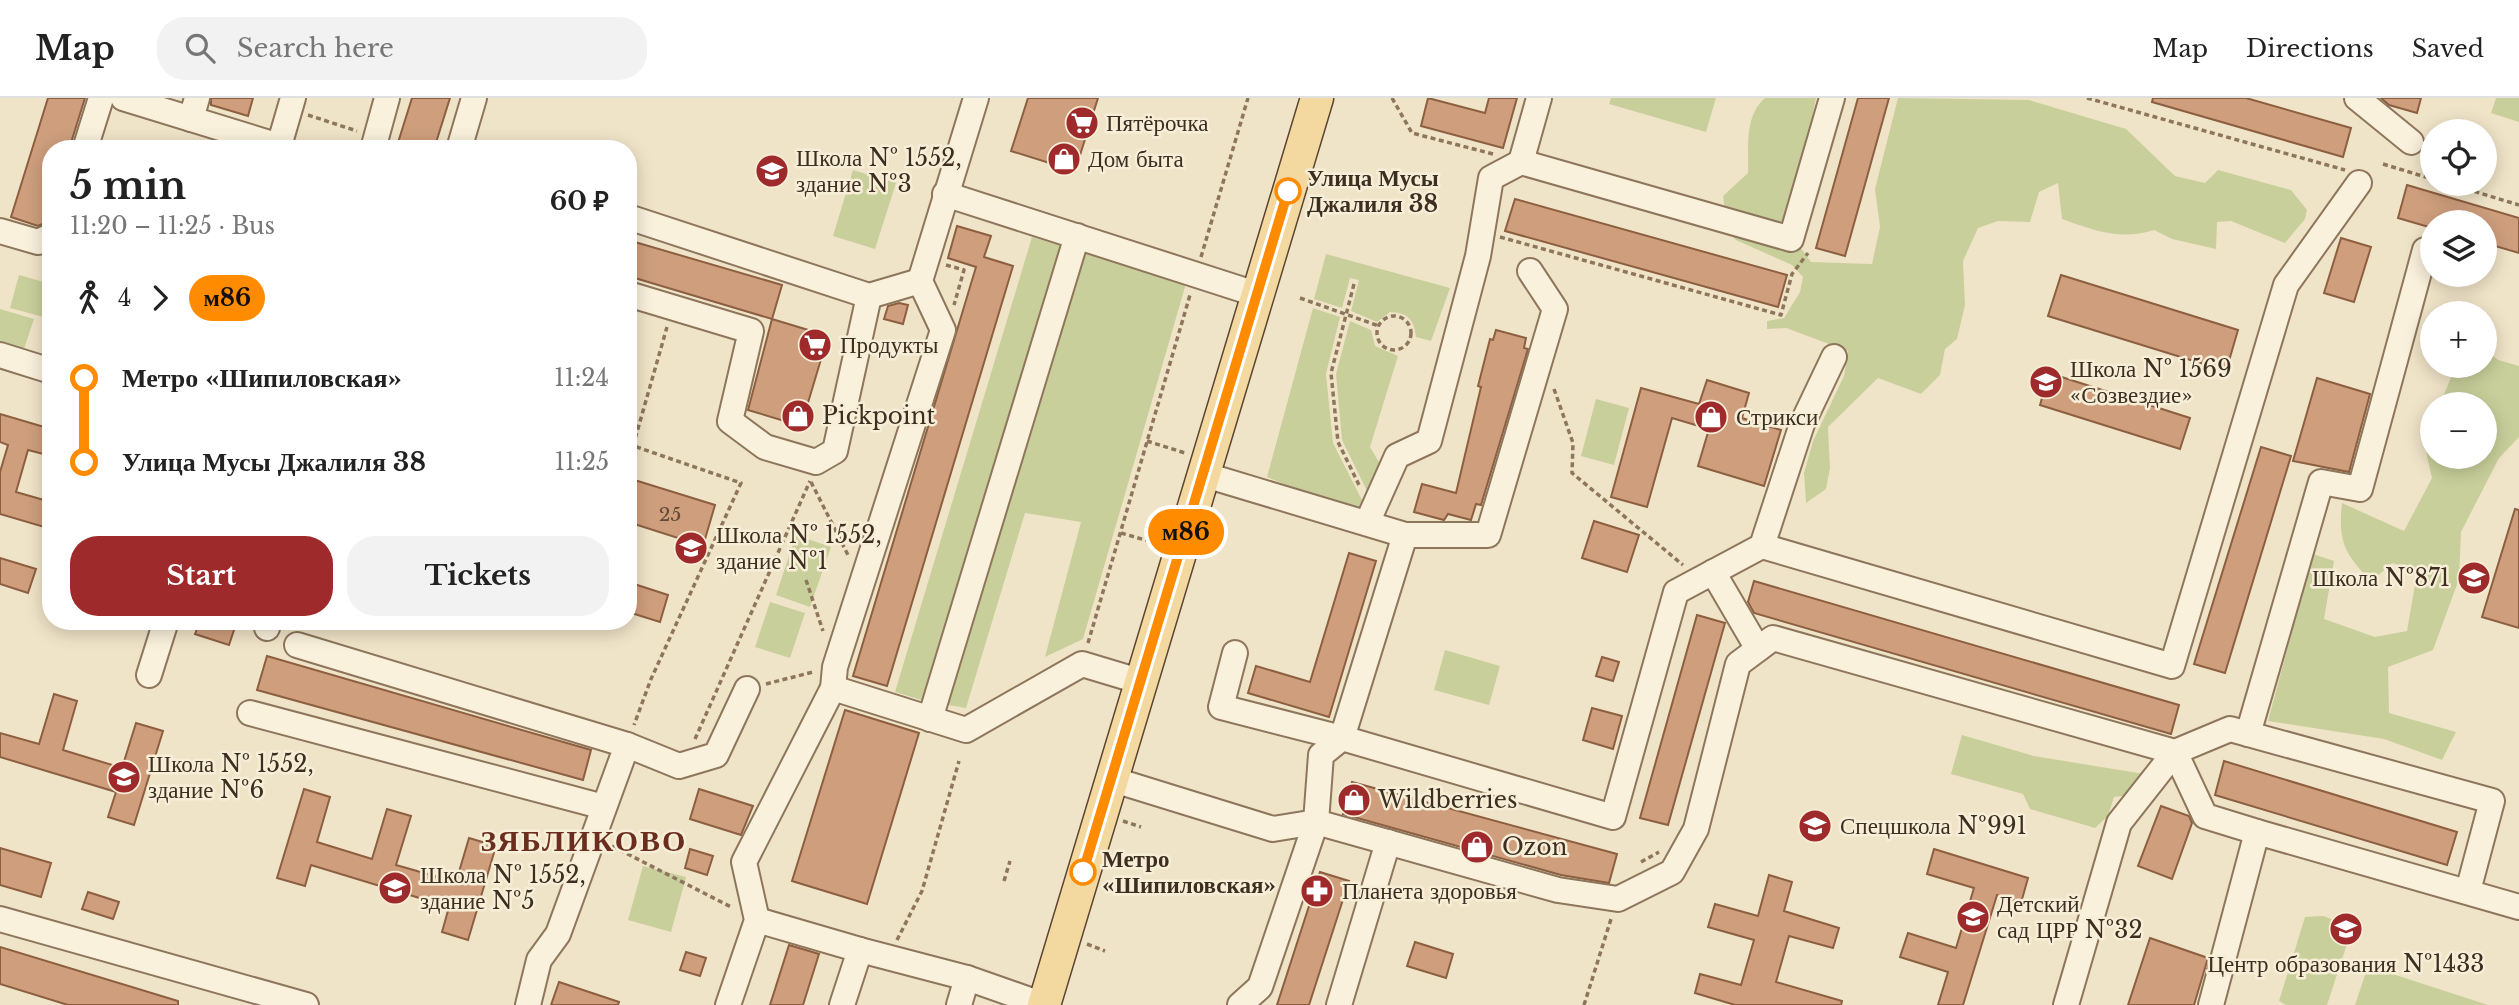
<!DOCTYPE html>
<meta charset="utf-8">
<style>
:root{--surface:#fff;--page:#f2f2f2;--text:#222;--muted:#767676;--line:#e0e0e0;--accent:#9e2a2b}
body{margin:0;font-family:"Libre Baskerville",serif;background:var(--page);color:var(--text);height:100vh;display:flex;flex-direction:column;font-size:26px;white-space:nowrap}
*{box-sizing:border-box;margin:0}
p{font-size:23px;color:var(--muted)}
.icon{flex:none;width:38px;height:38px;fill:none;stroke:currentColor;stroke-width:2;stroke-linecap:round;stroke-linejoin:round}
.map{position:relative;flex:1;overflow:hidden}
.side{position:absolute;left:42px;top:42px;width:595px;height:490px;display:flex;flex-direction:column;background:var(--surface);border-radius:28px;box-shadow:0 4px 18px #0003}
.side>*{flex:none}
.badge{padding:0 14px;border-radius:23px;font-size:24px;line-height:46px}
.buttons{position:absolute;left:2420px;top:21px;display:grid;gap:14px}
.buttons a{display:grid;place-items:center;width:77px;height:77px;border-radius:50%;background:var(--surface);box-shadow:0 4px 18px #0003;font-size:35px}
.map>.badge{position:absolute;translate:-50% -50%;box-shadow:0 0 0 4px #fff}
.legs{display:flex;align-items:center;gap:10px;height:77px;padding:0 28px;font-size:23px}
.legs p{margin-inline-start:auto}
.head{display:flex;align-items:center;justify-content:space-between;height:119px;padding:0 28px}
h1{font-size:38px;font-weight:800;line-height:52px}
.action{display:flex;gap:14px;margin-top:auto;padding:14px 28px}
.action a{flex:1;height:80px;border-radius:28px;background:var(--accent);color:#fff;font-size:28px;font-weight:800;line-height:80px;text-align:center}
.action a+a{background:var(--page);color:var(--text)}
ul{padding:0 28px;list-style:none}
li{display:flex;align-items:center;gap:24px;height:84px;font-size:26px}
li i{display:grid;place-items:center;width:10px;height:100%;margin:0 9px;background:currentColor}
li i::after{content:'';width:18px;height:18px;margin:-9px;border:5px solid;border-radius:50%;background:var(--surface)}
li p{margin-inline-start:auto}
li:first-child i{background:linear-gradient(#0000 50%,currentColor 0)}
li:last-child i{background:linear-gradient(currentColor 50%,#0000 0)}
header{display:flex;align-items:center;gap:42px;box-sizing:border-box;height:98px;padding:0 35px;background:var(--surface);border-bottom:2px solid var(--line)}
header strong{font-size:33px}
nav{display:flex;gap:38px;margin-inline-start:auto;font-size:24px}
.search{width:490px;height:63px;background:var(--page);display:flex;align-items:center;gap:18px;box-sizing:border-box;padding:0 24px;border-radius:28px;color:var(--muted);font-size:26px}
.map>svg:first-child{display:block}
.green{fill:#c9cf9b}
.building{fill:#cf9f7d;stroke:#8d5f41;stroke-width:2}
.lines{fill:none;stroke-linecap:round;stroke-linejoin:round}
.minor-casing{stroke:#8d765c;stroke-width:28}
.major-casing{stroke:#5b4430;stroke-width:35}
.path{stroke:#8d765c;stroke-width:3.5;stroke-dasharray:5 3.5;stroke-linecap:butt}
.minor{stroke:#faf1dc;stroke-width:24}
.major{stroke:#f3d9a0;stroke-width:32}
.line-1-casing{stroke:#fff;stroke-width:16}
.line-1{stroke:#ff8b00;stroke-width:10}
.stop-1-dot{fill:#fff;stroke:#ff8b00;stroke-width:3.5}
.labels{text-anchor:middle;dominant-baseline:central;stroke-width:5;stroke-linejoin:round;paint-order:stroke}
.number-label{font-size:19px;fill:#624a37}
.poi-label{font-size:23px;fill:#3d2e20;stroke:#f7eed8;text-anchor:start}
.stop-label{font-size:23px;font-weight:bold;fill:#3d2e20;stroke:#f7eed8;text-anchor:start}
.district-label{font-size:30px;font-weight:bold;letter-spacing:2px;fill:#6b2e1e;stroke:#f7eed8}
</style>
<header>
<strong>Map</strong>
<div class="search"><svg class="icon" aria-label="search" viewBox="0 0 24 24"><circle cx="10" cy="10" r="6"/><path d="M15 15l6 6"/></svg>Search here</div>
<nav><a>Map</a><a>Directions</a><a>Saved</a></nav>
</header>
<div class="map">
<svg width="2519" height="907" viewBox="0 0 2519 907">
<rect width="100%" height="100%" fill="#f0e4c8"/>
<!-- green -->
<g class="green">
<polygon points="1611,0 1716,0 1706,34 1609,6"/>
<path d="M1765 0H1816L1803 67 1787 104 1797 145 1811 164 1872 166 1880 129 1875 91 1898 0 2029 2 2126 31 2175 78 2205 85 2218 72 2291 92 2307 112 2305 121 2285 145 2231 123 2217 124 2216 151 2172 141 2154 132C2121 143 2093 132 2062 121L2058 85 2039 94 2030 124 1998 123 1978 130 1963 163 1965 207 1957 241 1945 251 1940 277 1921 296 1878 280 1828 329 1830 370 1826 391 1806 405 1804 375 1813 343 1844 278 1848 253 1786 230 1767 231V223L1784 220 1800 194 1803 179 1792 167 1736 142 1728 134 1723 98 1748 75C1749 50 1744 18 1765 0Z"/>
<polygon points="2496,0 2519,0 2519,24 2491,15"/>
<polygon points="853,72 896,85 875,151 833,138"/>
<polygon points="1032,139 1065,149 928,604 895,594"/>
<polygon points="1085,148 1187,182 1083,541 1045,559 1081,424 1025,415 966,610 942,606"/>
<path d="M1326 156 1450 190 1431 243 1416 239C1414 221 1408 215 1390 214L1377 224 1351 213 1359 182 1350 180 1342 210 1314 201Z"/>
<polygon points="19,177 51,186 51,221 10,210"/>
<polygon points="1313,210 1340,219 1326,276 1333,345 1364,406 1360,417 1267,379"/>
<polygon points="0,211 34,221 24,251 0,243"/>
<polygon points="1350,223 1371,232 1375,248 1398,258 1370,349 1383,371 1371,401 1342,342 1336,276"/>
<path d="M2485 251 2498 262 2519 268V339L2499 360 2461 434 2459 481 2433 552 2388 569 2389 615 2456 634 2442 662 2384 641 2268 623 2313 456 2334 463 2324 521 2375 539 2407 533 2417 475 2393 465 2371 483C2344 455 2338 444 2342 405L2404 433 2432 380 2424 345 2432 324V359H2485V306H2440L2454 272 2457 268H2485Z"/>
<polygon points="1596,301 1629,310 1614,367 1581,358"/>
<polygon points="796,437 831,449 810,509 776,497"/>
<polygon points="770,504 805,515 790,560 755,549"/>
<polygon points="1445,552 1500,568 1489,607 1434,592"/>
<polygon points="1962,637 2034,658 2144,676 2132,697 2114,699 2108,718 2095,730 2030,711 2023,696 1951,676"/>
<polygon points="643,768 686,779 671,834 628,822"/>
<polygon points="2323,818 2337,823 2351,834 2327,907 2286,907 2279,903 2305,819"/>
<polygon points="2368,868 2488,907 2355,907"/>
</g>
<!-- building -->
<g class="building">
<polygon points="48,0 85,0 69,51 51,51 51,111 47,124 38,128 11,119"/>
<polygon points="211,0 253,0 248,18 211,7"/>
<polygon points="412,0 450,0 434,51 396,51"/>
<polygon points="1028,0 1098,0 1075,73 1011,53"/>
<polygon points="1428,0 1485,15 1489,0 1517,0 1503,50 1421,28"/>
<polygon points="1858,0 1889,0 1845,158 1816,150"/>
<polygon points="2153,0 2246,0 2351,30 2343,59 2152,4"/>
<polygon points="2381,0 2421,0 2417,15 2389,7"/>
<polygon points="2407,87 2519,120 2519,155 2485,145 2485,124 2432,124 2432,130 2398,120"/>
<polygon points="1515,101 1787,177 1778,209 1505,133"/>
<polygon points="957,128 991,138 984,159 1013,168 887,588 853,578 976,169 948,160"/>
<polygon points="2341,140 2371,149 2354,204 2324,195"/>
<polygon points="628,142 782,187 772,221 628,178"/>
<polygon points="2061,177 2238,232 2226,273 2048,218"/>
<polygon points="899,205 908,207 903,226 884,221 888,208"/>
<polygon points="772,221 828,238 801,328 748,312"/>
<polygon points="1496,232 1526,240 1524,250 1528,251 1481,407 1476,406 1471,422 1448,416 1444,422 1414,414 1422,386 1456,395 1481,289 1478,288 1490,241 1493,242"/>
<polygon points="2049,275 2190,320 2180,351 2040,307"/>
<polygon points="2317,280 2370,296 2349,374 2293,363"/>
<polygon points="1707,282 1749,295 1742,320 1781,332 1764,388 1698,368 1709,331 1672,320 1647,409 1611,399 1641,290 1699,306"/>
<polygon points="0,316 51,331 51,358 28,352 16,394 51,404 51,431 0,416 0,374 8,347 0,344"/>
<polygon points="2261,349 2291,358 2225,575 2194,566"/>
<polygon points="628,380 715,407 703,448 628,424"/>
<polygon points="2515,411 2519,412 2519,530 2482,519"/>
<polygon points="1594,423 1639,437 1627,474 1582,460"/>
<polygon points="1349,455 1376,463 1329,619 1248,595 1256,568 1310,584"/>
<polygon points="0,460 36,471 28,495 0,486"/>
<polygon points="1754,483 2179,607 2171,636 1754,515 1748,504"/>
<polygon points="628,484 668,497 660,524 628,514"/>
<polygon points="1697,517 1725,525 1668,727 1640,720"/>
<polygon points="200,523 237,523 229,547 195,536"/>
<polygon points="267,558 591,652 583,682 257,592"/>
<polygon points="1602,559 1619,564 1613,583 1596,578"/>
<polygon points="54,596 77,603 63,652 122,670 136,625 163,633 134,727 108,719 116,694 0,659 0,635 39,646"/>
<polygon points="1592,610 1622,618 1613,651 1583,642"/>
<polygon points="845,612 919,635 867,806 792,783"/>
<polygon points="2224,663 2457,734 2447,767 2215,697"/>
<polygon points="1352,684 1617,756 1609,785 1561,777 1343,716"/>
<polygon points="304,691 330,699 317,744 372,761 387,711 411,718 396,767 456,784 469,740 496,748 468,842 442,834 449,809 311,767 305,788 277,780"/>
<polygon points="699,691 753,708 741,737 690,721"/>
<polygon points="2161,708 2189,718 2192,725 2172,781 2138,768"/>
<polygon points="0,750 51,765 41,799 0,787"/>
<polygon points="690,751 713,758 707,777 685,770"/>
<polygon points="1934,751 2028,780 2021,805 1997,797 1963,907 1938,907 1948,874 1900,859 1908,835 1956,850 1974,790 1927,776"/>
<polygon points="1320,774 1349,783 1309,907 1277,907"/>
<polygon points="1769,777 1792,784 1784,813 1839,830 1833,850 1789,838 1776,884 1842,903 1841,907 1735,907 1695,895 1700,876 1741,887 1754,842 1708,829 1715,806 1758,818"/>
<polygon points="88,794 119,804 113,821 82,811"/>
<polygon points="2150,840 2208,860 2194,907 2128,907"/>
<polygon points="1415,844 1453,856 1446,880 1407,868"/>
<polygon points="789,847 819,856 803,907 770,907"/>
<polygon points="0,849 178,903 178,907 68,907 0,886"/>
<polygon points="686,854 706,860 700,878 680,872"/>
<polygon points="559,884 619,904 618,907 551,907"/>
</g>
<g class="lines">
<defs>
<g id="minor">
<polyline points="123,0 279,48 293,0"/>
<polyline points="2357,0 2411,44"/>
<polyline points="191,21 197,0"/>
<polyline points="85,51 101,0"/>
<polyline points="373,51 387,0"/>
<polyline points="459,51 474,0"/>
<polyline points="1521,64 1539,0"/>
<polyline points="945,96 1259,197"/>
<polyline points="628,119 869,198 920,183"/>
<polyline points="0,133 38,144 51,138"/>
<polyline points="628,196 751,233 730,323 765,349 816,364 835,353 869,198"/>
<polyline points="0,257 51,273"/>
<polyline points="1202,376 1405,437"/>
<polyline points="1367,425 1397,358 1429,343 1478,158 1491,80 1521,64 1791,141 1832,0"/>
<polyline points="1762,448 2172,568 2286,187 2359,85"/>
<polyline points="1713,474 1758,551"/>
<polyline points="267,530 269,523"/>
<polyline points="297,547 627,647 558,836 539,862 528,907"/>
<polyline points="1235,555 1221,609 1342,640 1613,719 1676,494 1762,448 1802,326 1834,259"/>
<polyline points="149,577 166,523"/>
<polyline points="833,590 966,632 1082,566 1142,584"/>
<polyline points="250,615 604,709"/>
<polyline points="930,621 1077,138"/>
<polyline points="2248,636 2321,384 2360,391 2425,152"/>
<polyline points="627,647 679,668 716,657 747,591"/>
<polyline points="1111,681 1273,731 1316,724 1558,792 1618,801 1672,774 1696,731 1738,566 1773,540 2175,654 2205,718 2257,734"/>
<polyline points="0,821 306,907"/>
<polyline points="757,822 860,852 842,907"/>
<polyline points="860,852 967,880 1044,907"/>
<polyline points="728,907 757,822 744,764 833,590 835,569 943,232 920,183 976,0"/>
<polyline points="959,907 967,880"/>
<polyline points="1240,907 1260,889 1316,724 1321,657 1342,640 1405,437 1488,437 1555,211 1530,173"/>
<polyline points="1339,907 1388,744"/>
<polyline points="2066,907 2119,725 2175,654 2230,631 2492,703 2468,793"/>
<polyline points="2211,907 2257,734 2519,809"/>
</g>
<polyline id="major" points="1044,907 1317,0"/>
</defs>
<!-- minor casing -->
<use href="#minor" class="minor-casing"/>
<!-- major casing -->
<use href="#major" class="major-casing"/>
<!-- path -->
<g class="path">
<polyline points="1392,0 1412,35 1493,56"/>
<polyline points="2087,0 2345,72"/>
<polyline points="308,17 357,33"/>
<polyline points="2383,66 2432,81"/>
<polyline points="2450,86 2519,107"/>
<polyline points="1500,139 1781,217 1792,176 1808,155"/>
<polyline points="1201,159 1248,0"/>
<polyline points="946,167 964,172 954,207"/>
<polyline points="1354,186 1331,275 1338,344 1360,389"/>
<polyline points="1300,200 1379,228"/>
<circle cx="1394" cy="235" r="17"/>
<polyline points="1554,291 1573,345 1572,375 1683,467"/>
<polyline points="1147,343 1185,355"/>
<polyline points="628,346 741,385 651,581 634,627"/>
<polyline points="633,348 667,229"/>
<polyline points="811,384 849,459"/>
<polyline points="1121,435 1159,446"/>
<polyline points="806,482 823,533"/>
<polyline points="1088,545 1190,197"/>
<polyline points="766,586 813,574"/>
<polyline points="695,641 810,383"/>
<polyline points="1123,723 1141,729"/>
<polyline points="612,748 733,810"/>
<polyline points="1641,764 1659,754"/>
<polyline points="1004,783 1010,763"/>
<polyline points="897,842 922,793 959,663"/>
<polyline points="1087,846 1105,853"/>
<polyline points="1584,907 1611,821"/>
</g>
<!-- minor -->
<use href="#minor" class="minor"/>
<!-- major -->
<use href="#major" class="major"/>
</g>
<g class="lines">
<defs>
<polyline id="line-1" points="1083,774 1288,93"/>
</defs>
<!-- line-1 casing -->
<use href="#line-1" class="line-1-casing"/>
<!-- line-1 -->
<use href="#line-1" class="line-1"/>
</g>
<!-- icons -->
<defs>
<symbol id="supermarket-disc" viewBox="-11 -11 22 22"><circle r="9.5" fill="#9e2a2b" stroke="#f7eed8"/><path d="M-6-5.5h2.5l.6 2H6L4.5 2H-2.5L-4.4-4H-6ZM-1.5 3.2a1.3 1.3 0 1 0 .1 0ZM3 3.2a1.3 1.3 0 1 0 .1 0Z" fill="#fff"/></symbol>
<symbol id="shop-disc" viewBox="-11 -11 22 22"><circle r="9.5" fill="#9e2a2b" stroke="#f7eed8"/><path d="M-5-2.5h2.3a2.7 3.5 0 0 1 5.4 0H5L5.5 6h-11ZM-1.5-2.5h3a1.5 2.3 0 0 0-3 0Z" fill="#fff"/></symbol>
<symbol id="school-disc" viewBox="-11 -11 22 22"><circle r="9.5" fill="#9e2a2b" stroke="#f7eed8"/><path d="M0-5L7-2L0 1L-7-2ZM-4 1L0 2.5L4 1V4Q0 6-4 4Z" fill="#fff"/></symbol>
<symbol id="pharmacy-disc" viewBox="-11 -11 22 22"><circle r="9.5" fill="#9e2a2b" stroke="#f7eed8"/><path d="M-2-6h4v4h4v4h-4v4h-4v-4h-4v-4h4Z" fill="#fff"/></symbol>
</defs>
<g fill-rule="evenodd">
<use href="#supermarket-disc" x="1063" y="6" width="38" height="38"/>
<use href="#shop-disc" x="1045" y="42" width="38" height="38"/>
<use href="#school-disc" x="753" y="54" width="38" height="38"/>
<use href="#supermarket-disc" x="796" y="228" width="38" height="38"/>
<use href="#school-disc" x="2027" y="265" width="38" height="38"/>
<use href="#shop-disc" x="779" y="299" width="38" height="38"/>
<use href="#shop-disc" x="1692" y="300" width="38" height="38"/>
<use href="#school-disc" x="672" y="431" width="38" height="38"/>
<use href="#school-disc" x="2455" y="461" width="38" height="38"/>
<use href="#school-disc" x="105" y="660" width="38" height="38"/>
<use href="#shop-disc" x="1335" y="683" width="38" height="38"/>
<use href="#school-disc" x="1796" y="709" width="38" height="38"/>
<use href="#shop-disc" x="1458" y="730" width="38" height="38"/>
<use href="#school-disc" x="376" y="771" width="38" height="38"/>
<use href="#pharmacy-disc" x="1298" y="774" width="38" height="38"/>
<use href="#school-disc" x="1954" y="800" width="38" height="38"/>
<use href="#school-disc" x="2327" y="812" width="38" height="38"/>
</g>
<!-- markers -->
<g class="stop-1-dot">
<circle cx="1288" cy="93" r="12"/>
<circle cx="1083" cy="774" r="12"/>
</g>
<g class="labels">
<!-- number labels -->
<g class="number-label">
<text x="670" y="416">25</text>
</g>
<!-- poi labels -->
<g class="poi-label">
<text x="1106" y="25">Пятёрочка</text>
<text x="796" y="60">Школа № 1552,<tspan x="796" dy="26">здание №3</tspan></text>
<text x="1088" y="61">Дом быта</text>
<text x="840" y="247">Продукты</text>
<text x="2070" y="271">Школа № 1569<tspan x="2070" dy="26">«Созвездие»</tspan></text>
<text x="822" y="318">Pickpoint</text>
<text x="1736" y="319">Стрикси</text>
<text x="716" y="437">Школа № 1552,<tspan x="716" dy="26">здание №1</tspan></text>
<text x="2450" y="480" text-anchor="end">Школа №871</text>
<text x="148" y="666">Школа № 1552,<tspan x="148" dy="26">здание №6</tspan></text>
<text x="1378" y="702">Wildberries</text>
<text x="1840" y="728">Спецшкола №991</text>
<text x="1502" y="749">Ozon</text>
<text x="420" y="777">Школа № 1552,<tspan x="420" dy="26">здание №5</tspan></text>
<text x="1342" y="793">Планета здоровья</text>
<text x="1997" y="806">Детский<tspan x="1997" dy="26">сад ЦРР №32</tspan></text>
<text x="2346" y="866" text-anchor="middle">Центр образования №1433</text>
</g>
<!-- stop labels -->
<g class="stop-label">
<text x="1307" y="80">Улица Мусы<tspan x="1307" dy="26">Джалиля 38</tspan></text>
<text x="1102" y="761">Метро<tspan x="1102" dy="26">«Шипиловская»</tspan></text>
</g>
<!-- district labels -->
<g class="district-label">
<text x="584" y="742">ЗЯБЛИКОВО</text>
</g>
</g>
</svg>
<div class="buttons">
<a><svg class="icon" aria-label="locate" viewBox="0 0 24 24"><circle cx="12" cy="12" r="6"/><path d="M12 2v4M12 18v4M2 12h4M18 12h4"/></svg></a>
<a><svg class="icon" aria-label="layers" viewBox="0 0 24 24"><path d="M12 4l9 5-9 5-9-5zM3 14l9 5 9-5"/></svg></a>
<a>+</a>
<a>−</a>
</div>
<b class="badge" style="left:1186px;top:434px;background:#ff8b00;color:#111">м86</b>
<section class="side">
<div class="head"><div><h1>5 min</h1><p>11:20 – 11:25 · Bus</p></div><b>60 ₽</b></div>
<div class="legs"><svg class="icon" aria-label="walk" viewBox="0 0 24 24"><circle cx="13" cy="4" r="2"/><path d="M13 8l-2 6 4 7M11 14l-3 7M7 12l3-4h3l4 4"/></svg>4<svg class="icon" aria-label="forward" viewBox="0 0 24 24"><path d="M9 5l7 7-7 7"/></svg><b class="badge" style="background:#ff8b00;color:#111">м86</b></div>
<ul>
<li><i style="color:#ff8b00"></i><b>Метро «Шипиловская»</b><p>11:24</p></li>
<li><i style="color:#ff8b00"></i><b>Улица Мусы Джалиля 38</b><p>11:25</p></li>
</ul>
<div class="action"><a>Start</a><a>Tickets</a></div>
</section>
</div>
